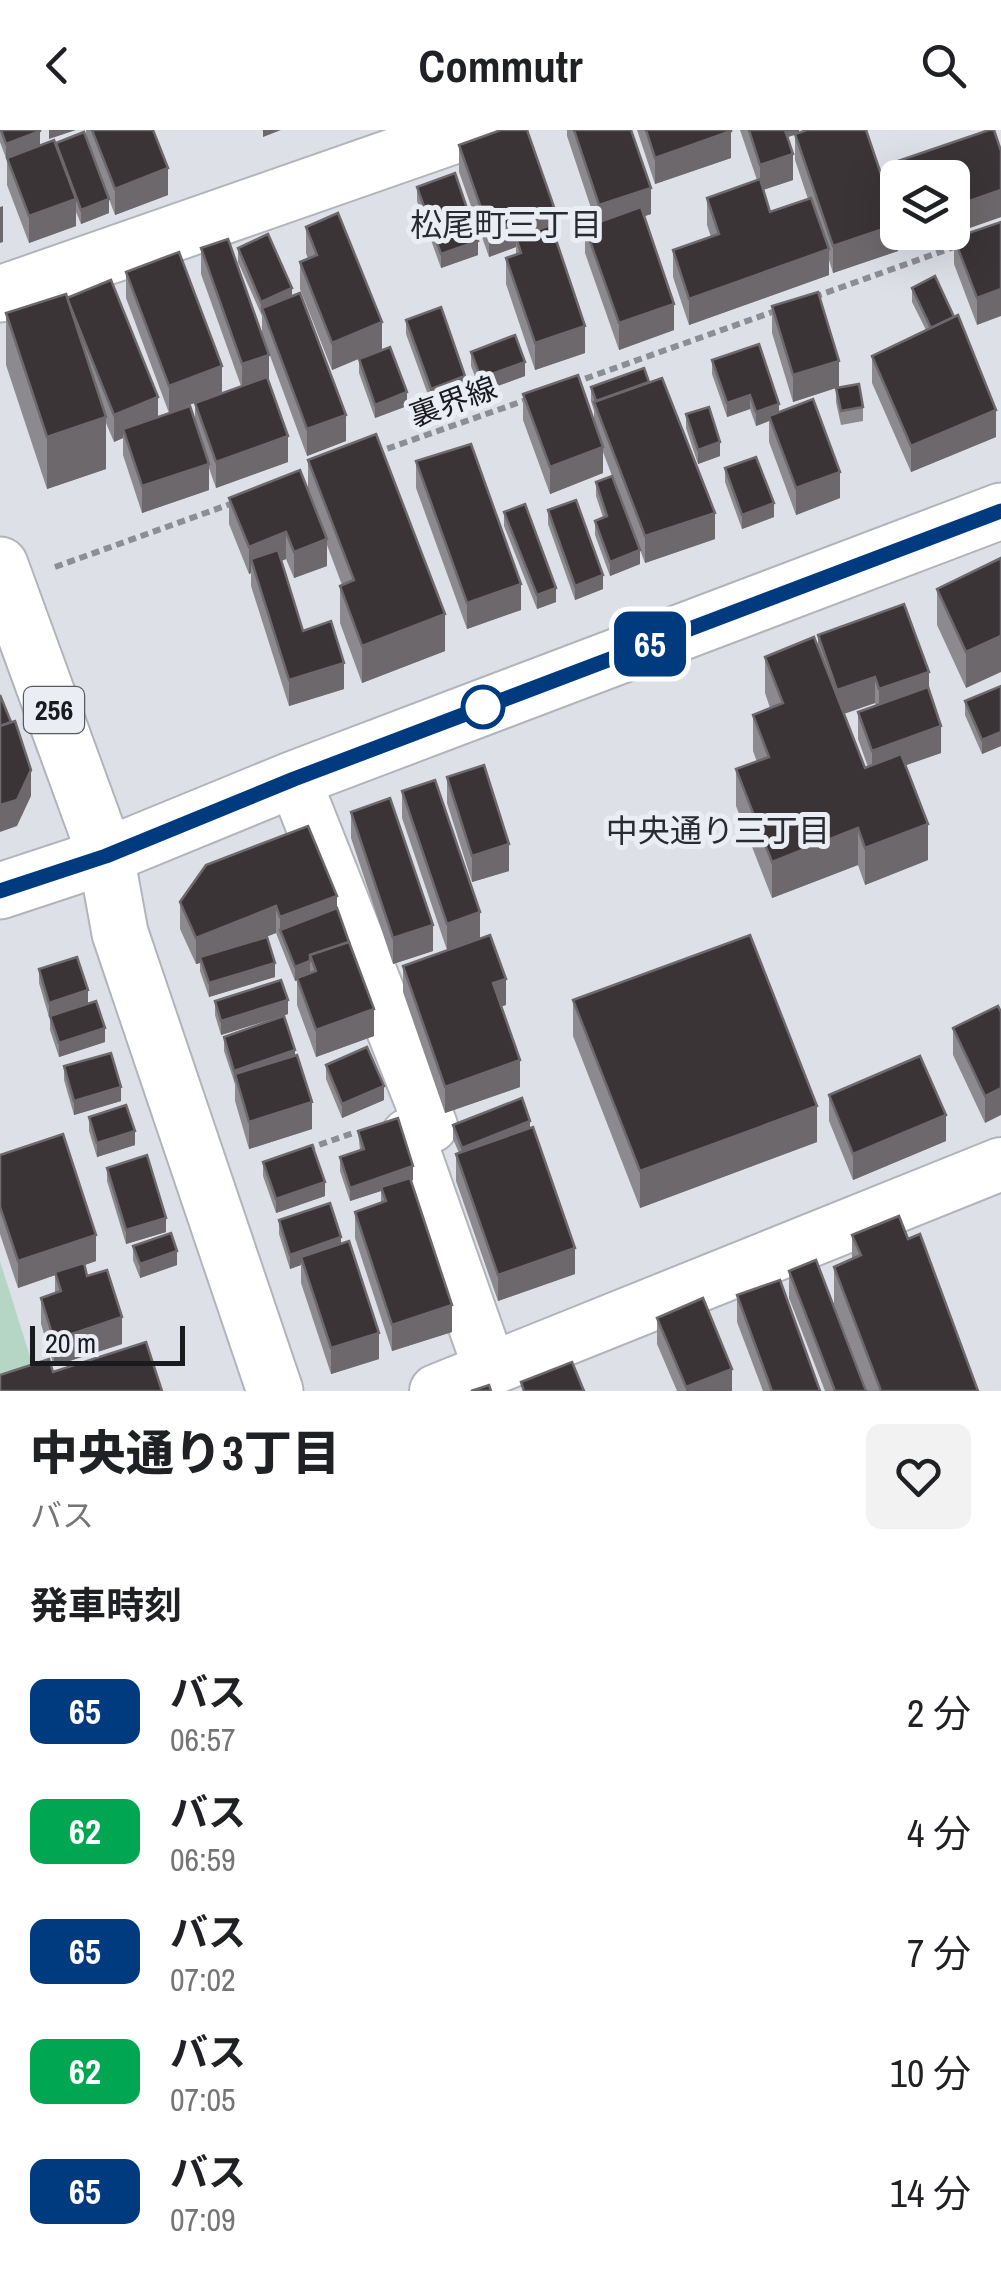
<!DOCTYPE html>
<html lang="ja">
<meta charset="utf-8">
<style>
:root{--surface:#fff;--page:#f2f2f2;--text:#202124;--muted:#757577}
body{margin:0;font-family:"Archivo Narrow","Noto Sans JP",sans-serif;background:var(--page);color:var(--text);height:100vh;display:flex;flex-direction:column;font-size:38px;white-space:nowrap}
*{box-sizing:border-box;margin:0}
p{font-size:32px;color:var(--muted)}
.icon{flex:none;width:55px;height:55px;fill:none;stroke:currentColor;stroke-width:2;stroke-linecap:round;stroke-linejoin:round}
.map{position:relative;height:1261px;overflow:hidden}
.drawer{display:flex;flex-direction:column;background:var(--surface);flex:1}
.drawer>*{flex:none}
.badge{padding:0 20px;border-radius:15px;font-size:35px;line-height:65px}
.fabs{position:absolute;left:880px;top:30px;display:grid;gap:20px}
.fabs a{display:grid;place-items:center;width:90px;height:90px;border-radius:15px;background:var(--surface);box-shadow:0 10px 40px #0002;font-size:50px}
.scale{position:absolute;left:30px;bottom:25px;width:155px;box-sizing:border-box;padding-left:10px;border:5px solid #1a1b1e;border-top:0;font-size:28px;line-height:35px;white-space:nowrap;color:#1a1b1e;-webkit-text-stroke:8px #ebedf4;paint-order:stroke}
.map>.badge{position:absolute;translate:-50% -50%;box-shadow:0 0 0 5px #fff}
h2{padding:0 30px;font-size:38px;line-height:90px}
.round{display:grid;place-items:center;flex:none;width:105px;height:105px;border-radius:15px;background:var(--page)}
.summary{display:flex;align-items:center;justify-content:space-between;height:170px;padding:0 30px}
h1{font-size:48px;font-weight:800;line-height:75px}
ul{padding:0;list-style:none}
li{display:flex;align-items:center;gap:30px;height:120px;padding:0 30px}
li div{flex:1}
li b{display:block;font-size:38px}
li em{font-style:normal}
li .badge{min-width:110px;font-weight:700;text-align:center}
header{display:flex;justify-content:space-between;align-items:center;height:130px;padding:0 30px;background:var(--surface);font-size:45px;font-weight:800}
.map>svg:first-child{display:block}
.green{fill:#b5d6c5}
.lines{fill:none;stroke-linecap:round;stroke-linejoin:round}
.minor-casing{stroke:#b2b4bb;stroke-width:56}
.tertiary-casing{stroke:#b2b4bb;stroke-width:59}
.trunk-casing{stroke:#b2b4bb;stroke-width:59}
.path{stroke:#8d8e94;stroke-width:6;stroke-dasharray:8 5;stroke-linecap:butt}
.minor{stroke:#fff;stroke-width:52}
.tertiary{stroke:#fff;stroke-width:55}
.trunk{stroke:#fff;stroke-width:55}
.wall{fill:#8c8a8e;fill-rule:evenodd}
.shaded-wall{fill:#6c686b}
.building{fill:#3b3436;stroke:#6c686b;stroke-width:2.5}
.line-casing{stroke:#fff;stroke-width:22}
.line{stroke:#003b80;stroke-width:15}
.stop-dot{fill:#fff;stroke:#003b80;stroke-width:5}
.labels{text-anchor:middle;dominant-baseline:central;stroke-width:10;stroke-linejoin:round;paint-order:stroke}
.shield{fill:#ebedf4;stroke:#595a5e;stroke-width:2.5}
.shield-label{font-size:28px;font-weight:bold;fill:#1a1b1e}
.street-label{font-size:30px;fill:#1a1b1e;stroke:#ebedf4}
.neighbourhood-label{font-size:32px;fill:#292b30;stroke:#ebedf4}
</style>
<header><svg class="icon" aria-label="back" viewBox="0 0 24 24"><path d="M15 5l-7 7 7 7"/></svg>Commutr<svg class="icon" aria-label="search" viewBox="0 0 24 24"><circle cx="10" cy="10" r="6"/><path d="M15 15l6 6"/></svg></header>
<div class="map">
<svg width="1001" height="1261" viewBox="0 0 1001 1261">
<rect width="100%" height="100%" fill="#dee0e7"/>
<!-- green -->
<polygon class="green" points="0,1131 38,1252 0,1261"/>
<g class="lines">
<defs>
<g id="minor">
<polyline points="294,649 431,996 408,1005 490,1239"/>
<polyline points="436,1261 1001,1034"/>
</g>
<g id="tertiary">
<polyline points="0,164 470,0"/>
<polyline points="106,726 120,803 275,1261"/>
</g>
<g id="trunk">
<polyline points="0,435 106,726"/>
<polyline points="0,761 106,726 294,649 1001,381"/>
</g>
</defs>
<!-- minor casing -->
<use href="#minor" class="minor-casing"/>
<!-- tertiary casing -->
<use href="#tertiary" class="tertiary-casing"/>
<!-- trunk casing -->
<use href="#trunk" class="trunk-casing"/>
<!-- path -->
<g class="path">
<polyline points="814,167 957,116"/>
<polyline points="573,253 778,180"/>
<polyline points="375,323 529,269"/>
<polyline points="55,437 236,372"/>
<polyline points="307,1019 356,1002"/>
</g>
<!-- minor -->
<use href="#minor" class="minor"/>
<!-- tertiary -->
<use href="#tertiary" class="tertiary"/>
<!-- trunk -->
<use href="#trunk" class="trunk"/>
</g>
<!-- wall -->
<g class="wall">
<polygon points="0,0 40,15 6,28 0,12"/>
<polygon points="86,0 153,0 168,65 115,85 109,69 109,83 81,94 76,82 76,96 29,113 7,55 7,28 86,7"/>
<polygon points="567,0 631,0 651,84 644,86 674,200 619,220 585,123 585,97 596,93 567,6"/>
<polygon points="637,0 731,0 731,28 655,54"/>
<path d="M740 0H799V3L898 121 833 143 829 130V145L689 195 673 147V120L711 107 707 95V68L757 50ZM795 5V30L808 69 770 82 763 60 793 50 787 7Z"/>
<polygon points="989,0 994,0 1001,21 1001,87 912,118 907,102 952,102 952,48 898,48 898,75 892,60 892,33"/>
<polygon points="459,15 554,103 585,223 535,240 506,154 506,128 516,124 516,117 489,127 459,42"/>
<polygon points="417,57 478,125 441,138 417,71"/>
<polygon points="1001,92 977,195 954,134 954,108"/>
<polygon points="306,97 382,219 332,240 300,159 300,132 308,129 306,123"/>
<polygon points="201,118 269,251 288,332 216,358 209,338 209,360 142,383 123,325 123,308 114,312 106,293 106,339 47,359 6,235 6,183 67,168 158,287 195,292 195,273 241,256 201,144"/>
<polygon points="238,118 292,166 346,311 307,326 262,204 262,186 238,132"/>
<polygon points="126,142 222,262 169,283 126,168"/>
<polygon points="912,158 954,187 996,307 911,342 872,253 872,226 926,200 912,172"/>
<polygon points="772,176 839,257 863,277 863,291 841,295 836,272 836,258 793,272 772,203"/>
<polygon points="406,190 465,259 431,273 406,204"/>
<polygon points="471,222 525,246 481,262 471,236"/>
<polygon points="359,229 407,276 375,288 359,243"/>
<polygon points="712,230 779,282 840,368 796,385 769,312 769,291 756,296 750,279 727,287 712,244"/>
<polygon points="591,257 715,409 645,433 603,322 603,343 550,364 523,290 523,264 594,291 594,281 591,271"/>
<polygon points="686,284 720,326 698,334 686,298"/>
<polygon points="308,330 445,521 362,553 340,493 340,456 342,455 327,415 327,436 294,448 286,429 281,431 303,501 344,559 289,576 251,456 251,443 249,444 229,394 229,368 308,360"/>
<polygon points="416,331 521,480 467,499 416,358"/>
<polygon points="725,338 774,387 742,399 725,352"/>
<polygon points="596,352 640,434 610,446 595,405 595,391 603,387 596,366"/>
<polygon points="548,380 603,459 575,470 548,394"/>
<polygon points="504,382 556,472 537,479 504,396"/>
<polygon points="1001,428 966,558 937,495 937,459"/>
<path d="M818 505 929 560 941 623 906 635 928 730 865 755 858 735 772 768 736 676V639L757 632 753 621V585L770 578 765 563V527L818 518ZM875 573 876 576 858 582V609L868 637 865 638 844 584Z"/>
<polygon points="1001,556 1001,616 982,624 965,585 965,571"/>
<polygon points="447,647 509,741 472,752 447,673"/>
<polygon points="402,661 480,808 506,875 501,876 520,957 445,983 403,862 403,836 447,820 402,688"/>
<polygon points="351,682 433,821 393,834 351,708"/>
<polygon points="180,772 337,778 374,906 316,927 297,875 297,850 295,851 276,803 260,809 275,847 209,867 200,841 200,833 196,834 180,799"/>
<polygon points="39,839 88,874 105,912 59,927 50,900 50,886 54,885 49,887 39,853"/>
<polygon points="573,870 817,1012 640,1078 573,906"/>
<polygon points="215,871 288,884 221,905 215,885"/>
<polygon points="1001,882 985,993 953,925 953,898"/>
<polygon points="224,907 295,926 312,999 249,1019 235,971 235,954 224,921"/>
<polygon points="326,935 384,970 342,988 326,949"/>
<polygon points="64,936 121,971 74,985 64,950"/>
<polygon points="829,965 946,1011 853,1050 829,991"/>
<polygon points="89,987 135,1015 97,1027 89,1001"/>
<polygon points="453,995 530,998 575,1144 498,1171 456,1051 456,1024 459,1023 453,1009"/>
<polygon points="358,1001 413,1050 411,1051 452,1202 392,1221 355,1108 355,1082 381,1073 381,1061 350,1071 340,1041 340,1027 360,1020"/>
<polygon points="0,1025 96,1131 85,1135 87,1146 122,1214 54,1236 41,1194 41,1168 55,1163 55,1145 18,1158 0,1104"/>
<polygon points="263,1032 325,1066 276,1083 263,1046"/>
<polygon points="107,1038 166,1102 126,1114 107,1051"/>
<polygon points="279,1090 341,1114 379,1229 331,1244 301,1153 301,1135 290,1139 279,1104"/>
<polygon points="852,1105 908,1109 978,1261 867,1261 834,1174 834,1137 852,1129"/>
<polygon points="133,1116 177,1135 140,1148 133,1130"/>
<polygon points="789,1141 866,1261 825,1261 789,1168"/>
<polygon points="737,1165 820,1261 763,1261 737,1192"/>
<polygon points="657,1188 732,1261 677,1261 657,1214"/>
</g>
<!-- shaded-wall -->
<g class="shaded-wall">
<polygon points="49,0 76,0 49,9"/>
<polygon points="263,0 281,0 263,7"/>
<polygon points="780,0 799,0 799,3 780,10"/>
<polygon points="40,1 40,15 6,28 6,14"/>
<polygon points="731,1 731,28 655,54 655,28"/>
<polygon points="793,24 793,50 760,61 760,35"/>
<polygon points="168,38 168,65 115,85 115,59"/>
<polygon points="651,58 651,84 599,102 599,75"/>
<polygon points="1001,60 1001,87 912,118 912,102 952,102 952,77"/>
<polygon points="76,69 76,96 29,113 29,86"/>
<polygon points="109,69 109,83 81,94 81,80"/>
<polygon points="3,76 3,112 0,113 0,77"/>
<polygon points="554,77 554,103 516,107 516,117 489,127 489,101"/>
<polygon points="898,94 898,121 833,143 833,116"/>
<polygon points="478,111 478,125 441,138 441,124"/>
<polygon points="829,119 829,145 689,195 689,169"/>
<polygon points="292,158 292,172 262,178 261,186 261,172"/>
<polygon points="1001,159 1001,186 977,195 977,168"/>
<polygon points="674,174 674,200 619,220 619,193"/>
<polygon points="382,192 382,219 332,240 332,213"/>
<polygon points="585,196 585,223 535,240 535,213"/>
<polygon points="269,225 269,251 242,261 242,234"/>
<polygon points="839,231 839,257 793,272 793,245"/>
<polygon points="525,232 525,246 481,262 481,248"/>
<polygon points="222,236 222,262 169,283 169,256"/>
<polygon points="465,246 465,259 431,273 431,259"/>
<polygon points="407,262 407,276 375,288 375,275"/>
<polygon points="750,265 750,279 727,287 727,273"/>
<polygon points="158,267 158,294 123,299 123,308 114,312 114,285"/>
<polygon points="779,274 779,288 769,286 769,291 756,296 756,282"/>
<polygon points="996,280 996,307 911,342 911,316"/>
<polygon points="346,285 346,311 307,326 307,299"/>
<polygon points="106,287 106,339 47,359 47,307"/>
<polygon points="288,306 288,332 216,358 216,332"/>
<polygon points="720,312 720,326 698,334 698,320"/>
<polygon points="603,317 603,343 550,364 550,337"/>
<polygon points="209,334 209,360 142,383 142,356"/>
<polygon points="840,342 840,368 796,385 796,358"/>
<polygon points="774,373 774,387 742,399 742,385"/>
<polygon points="715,383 715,409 645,433 645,406"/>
<polygon points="286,402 286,429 255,441 251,429 251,443 249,444 249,417"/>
<polygon points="327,409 327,436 294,448 294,422"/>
<polygon points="640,420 640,434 610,446 610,432"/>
<polygon points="603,445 603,459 575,470 575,456"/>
<polygon points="521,454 521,480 467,499 467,473"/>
<polygon points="556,458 556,472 537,479 537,465"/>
<polygon points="445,484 445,521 362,553 362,516"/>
<polygon points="1001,506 1001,542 966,558 966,522"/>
<polygon points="344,533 344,559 289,576 289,550"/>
<polygon points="929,542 929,568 879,586 879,559"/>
<polygon points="875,547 875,573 837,586 837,560"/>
<polygon points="941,596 941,623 872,647 872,621"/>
<polygon points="1001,602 1001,616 982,624 982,610"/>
<polygon points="31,640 31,666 17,696 0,702 0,675"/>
<polygon points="928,694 928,730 865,755 865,718"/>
<polygon points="858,698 858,735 772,768 772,732"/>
<polygon points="509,714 509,741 472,752 472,726"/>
<polygon points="337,766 337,792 280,800 280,813 280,787"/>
<polygon points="276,776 276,803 202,832 200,827 200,833 196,834 196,808"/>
<polygon points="480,782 480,808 447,820 447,794"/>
<polygon points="433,795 433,821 393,834 393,808"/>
<polygon points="310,831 310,845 295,851 295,837"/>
<polygon points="275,833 275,847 209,867 209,853"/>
<polygon points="506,849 506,875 493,879 493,853"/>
<polygon points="88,860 88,874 49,887 49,873"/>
<polygon points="288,870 288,884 221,905 221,891"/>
<polygon points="374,879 374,906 316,927 316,900"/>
<polygon points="105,898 105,912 59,927 59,913"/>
<polygon points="295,920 295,934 235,944 234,955 234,941"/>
<polygon points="520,930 520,957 445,983 445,957"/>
<polygon points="384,956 384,970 342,988 342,974"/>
<polygon points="121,957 121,971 74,985 74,971"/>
<polygon points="1001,958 1001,985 985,993 985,966"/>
<polygon points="312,972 312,999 249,1019 249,992"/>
<polygon points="817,976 817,1012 640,1078 640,1041"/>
<polygon points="946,985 946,1011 853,1050 853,1024"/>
<polygon points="530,991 530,1005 462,1032 462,1018"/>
<polygon points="135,1001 135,1015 97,1027 97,1013"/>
<polygon points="413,1036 413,1050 382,1061 381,1057 381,1061 350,1071 350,1058"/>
<polygon points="325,1052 325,1066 276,1083 276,1069"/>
<polygon points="166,1088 166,1102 126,1114 126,1100"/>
<polygon points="96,1105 96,1131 18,1158 18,1131"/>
<polygon points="341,1107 341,1121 301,1127 301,1135 290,1139 290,1125"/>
<polygon points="575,1118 575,1144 498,1171 498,1145"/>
<polygon points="177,1121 177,1135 140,1148 140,1134"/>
<polygon points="452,1175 452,1202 392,1221 392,1195"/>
<polygon points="122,1187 122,1214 54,1236 54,1210"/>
<polygon points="379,1203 379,1229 331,1244 331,1218"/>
<polygon points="732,1239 732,1261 686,1261 686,1257"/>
</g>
<!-- building -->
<g class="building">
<polygon points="1,0 40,0 40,1 6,14"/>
<polygon points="92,0 153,0 168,38 115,59"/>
<polygon points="501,0 527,0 554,77 489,101 459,15"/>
<polygon points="574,0 631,0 651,58 599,75"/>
<polygon points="646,0 731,0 731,1 655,28"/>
<polygon points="749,0 785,0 793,24 760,35"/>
<polygon points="807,0 866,0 898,94 833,116 795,4"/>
<polygon points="989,0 994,0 1001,21 1001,60 952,77 952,48 898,48 892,33"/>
<polygon points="84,2 109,69 81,80 56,13"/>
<polygon points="54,10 76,69 29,86 7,28"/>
<polygon points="455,43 478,111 441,124 417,57"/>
<polygon points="760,49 770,82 811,68 829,119 689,169 673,120 719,104 707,68"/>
<polygon points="641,77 674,174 619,193 585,97"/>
<polygon points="338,83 382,192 332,213 300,132 317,125 306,97"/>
<polygon points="1001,92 1001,159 977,168 954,108"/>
<polygon points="551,95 585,196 535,213 506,128 521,123 516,107"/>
<polygon points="268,104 292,158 261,172 238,118"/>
<polygon points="228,109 269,225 242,234 201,118"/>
<polygon points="179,122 222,236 169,256 126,142"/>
<polygon points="935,146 954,187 931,198 912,158"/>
<polygon points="111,150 158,267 114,285 67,168"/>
<polygon points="818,162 839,231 793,245 772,176"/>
<polygon points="300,163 346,285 307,299 262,178"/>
<polygon points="66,164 106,287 47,307 6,183"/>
<polygon points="441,177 465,246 431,259 406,190"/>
<polygon points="958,185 996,280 911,316 872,226"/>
<polygon points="515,205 525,232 481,248 471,222"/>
<polygon points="759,214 779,274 756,282 750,265 727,273 712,230"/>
<polygon points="390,217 407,262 375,275 359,229"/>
<polygon points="644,238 649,252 596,271 591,257"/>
<polygon points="578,245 603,317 550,337 523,264"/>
<polygon points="267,247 288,306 216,332 195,273"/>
<polygon points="662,248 715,383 645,406 594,272"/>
<polygon points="859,254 863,277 841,281 836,258"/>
<polygon points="813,269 840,342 796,358 769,286"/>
<polygon points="190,276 209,334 142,356 123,299"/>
<polygon points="709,277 720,312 698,320 686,284"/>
<polygon points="376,304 445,484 362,516 340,456 354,450 308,330"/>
<polygon points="471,314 521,454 467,473 416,331"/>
<polygon points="756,327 774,373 742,385 725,338"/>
<polygon points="300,340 327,409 294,422 286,402 249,417 229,368"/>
<polygon points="612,346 640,420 610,432 595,391 607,386 596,352"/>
<polygon points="576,370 603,445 575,456 548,380"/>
<polygon points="525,374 556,458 537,465 504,382"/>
<polygon points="278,420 303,501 331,491 344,533 289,550 251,429"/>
<polygon points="1001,428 1001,506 966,522 937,459"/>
<polygon points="904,474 929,542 879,559 875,547 837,560 818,505"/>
<polygon points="814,507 865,638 901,624 928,694 865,718 858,698 772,732 736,639 769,627 753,585 783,573 765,527"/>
<polygon points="1001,556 1001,602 982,610 965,571"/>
<polygon points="928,557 941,596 872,621 858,582"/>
<polygon points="0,565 11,592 0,596"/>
<polygon points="15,591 31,640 17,670 0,675 0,596"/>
<polygon points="484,635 509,714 472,726 447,647"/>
<polygon points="435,650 480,782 447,794 402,661"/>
<polygon points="390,668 433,795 393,808 351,682"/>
<polygon points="308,696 337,766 280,787 276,776 196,808 180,772 206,735"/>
<polygon points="337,778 349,812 310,825 310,831 295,837 280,800"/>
<polygon points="490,805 506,849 493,853 520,930 445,957 403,836"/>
<polygon points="750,805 817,976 640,1041 573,870"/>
<polygon points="267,807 275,833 209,853 200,827"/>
<polygon points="349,812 374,879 316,900 297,848 316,841 310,825"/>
<polygon points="77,827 88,860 49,873 39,839"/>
<polygon points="281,850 288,870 221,891 215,871"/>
<polygon points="96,871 105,898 59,913 50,886"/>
<polygon points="998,876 1001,882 1001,958 985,966 953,898"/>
<polygon points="284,886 295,920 234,941 224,907"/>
<polygon points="367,917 384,956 342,974 326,935"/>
<polygon points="111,923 121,957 74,971 64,936"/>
<polygon points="297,925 312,972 249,992 235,944"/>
<polygon points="920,926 946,985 853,1024 829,965"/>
<polygon points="522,968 530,991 462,1018 453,995"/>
<polygon points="126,975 135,1001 97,1013 89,987"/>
<polygon points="398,988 413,1036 350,1058 340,1027 364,1019 358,1001"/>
<polygon points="533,997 575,1118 498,1145 456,1024"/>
<polygon points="63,1004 96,1105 18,1131 0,1077 0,1025"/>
<polygon points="312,1015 325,1052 276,1069 263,1032"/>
<polygon points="147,1025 166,1088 126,1100 107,1038"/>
<polygon points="410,1048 452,1175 392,1195 355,1082 386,1071 381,1057"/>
<polygon points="330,1073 341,1107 290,1125 279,1090"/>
<polygon points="899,1086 908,1109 920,1104 978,1261 881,1261 834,1137 861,1125 852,1105"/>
<polygon points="171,1103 177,1121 140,1134 133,1116"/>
<polygon points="349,1111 379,1203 331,1218 301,1127"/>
<polygon points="816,1130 866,1261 835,1261 789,1141"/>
<polygon points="84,1133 87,1146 107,1140 122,1187 54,1210 41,1168 61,1161 55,1142"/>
<polygon points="780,1150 820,1261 772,1261 737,1165"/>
<polygon points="703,1168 732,1239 686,1257 657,1188"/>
<polygon points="146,1212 162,1261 0,1261 0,1245 49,1229 53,1242"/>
<polygon points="572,1232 584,1261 524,1261 521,1252"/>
<polygon points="489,1255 491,1261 471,1261"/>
</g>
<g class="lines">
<defs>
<polyline id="line" points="0,761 106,726 294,649 1001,381"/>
</defs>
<!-- line casing -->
<use href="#line" class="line-casing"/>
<!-- line -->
<use href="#line" class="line"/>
</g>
<!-- markers -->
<circle class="stop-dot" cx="483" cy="577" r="20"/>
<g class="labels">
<!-- shield labels -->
<rect class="shield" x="24" y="557" width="60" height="46" rx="8"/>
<g class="shield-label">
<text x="54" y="580">256</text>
</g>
<!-- street labels -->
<g class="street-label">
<text transform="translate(453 271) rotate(-20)">裏界線</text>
</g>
<!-- neighbourhood labels -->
<g class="neighbourhood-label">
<text x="506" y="94">松尾町三丁目</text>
<text x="718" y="700">中央通り三丁目</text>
</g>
</g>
</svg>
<div class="fabs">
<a><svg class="icon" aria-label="layers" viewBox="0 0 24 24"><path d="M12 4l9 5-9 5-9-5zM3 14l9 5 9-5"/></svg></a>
</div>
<div class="scale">20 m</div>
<b class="badge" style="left:650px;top:514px;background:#003b80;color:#fff">65</b>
</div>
<section class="drawer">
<div class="summary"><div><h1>中央通り3丁目</h1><p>バス</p></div><a class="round"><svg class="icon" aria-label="heart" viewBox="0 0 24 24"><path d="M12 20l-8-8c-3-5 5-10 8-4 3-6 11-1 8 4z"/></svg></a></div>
<h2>発車時刻</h2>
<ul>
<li><span class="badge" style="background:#003b80;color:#fff">65</span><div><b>バス</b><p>06:57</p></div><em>2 分</em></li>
<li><span class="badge" style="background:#00a651;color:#fff">62</span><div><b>バス</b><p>06:59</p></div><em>4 分</em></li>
<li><span class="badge" style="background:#003b80;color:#fff">65</span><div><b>バス</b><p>07:02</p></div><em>7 分</em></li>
<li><span class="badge" style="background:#00a651;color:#fff">62</span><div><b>バス</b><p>07:05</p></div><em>10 分</em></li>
<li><span class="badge" style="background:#003b80;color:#fff">65</span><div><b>バス</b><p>07:09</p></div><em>14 分</em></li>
</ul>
</section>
